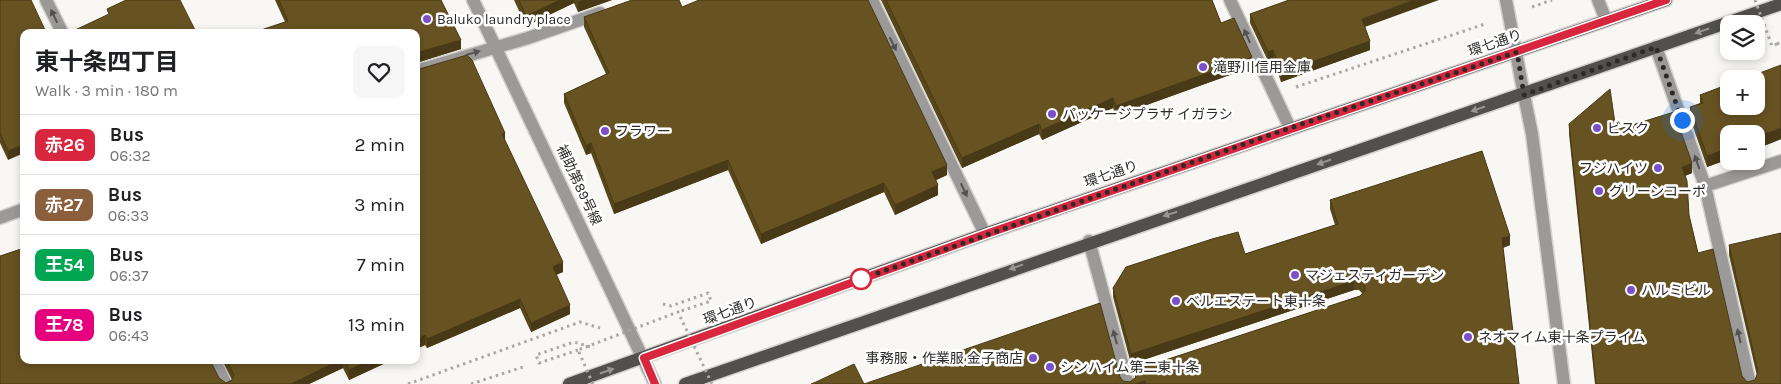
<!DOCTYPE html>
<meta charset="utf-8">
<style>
:root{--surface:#fff;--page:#f6f6f6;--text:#202124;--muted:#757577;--line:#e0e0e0}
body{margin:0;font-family:Karla,"Noto Sans JP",sans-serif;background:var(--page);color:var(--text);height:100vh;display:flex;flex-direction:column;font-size:19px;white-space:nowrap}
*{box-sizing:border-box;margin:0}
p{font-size:16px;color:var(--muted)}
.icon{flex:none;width:28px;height:28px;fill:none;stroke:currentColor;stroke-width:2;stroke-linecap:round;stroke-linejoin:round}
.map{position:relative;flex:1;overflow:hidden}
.side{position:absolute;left:20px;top:29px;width:400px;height:335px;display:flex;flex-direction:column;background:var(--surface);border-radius:10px;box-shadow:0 2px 8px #0003}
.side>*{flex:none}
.badge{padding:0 10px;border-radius:8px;font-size:18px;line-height:32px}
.buttons{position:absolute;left:1720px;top:15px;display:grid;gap:10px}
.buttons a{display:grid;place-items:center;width:45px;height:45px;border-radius:10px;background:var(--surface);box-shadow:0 2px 8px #0003;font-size:25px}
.you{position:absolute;width:25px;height:25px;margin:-12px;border:4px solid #fff;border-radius:50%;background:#1a73e8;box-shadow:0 0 0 8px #1a73e833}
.map>.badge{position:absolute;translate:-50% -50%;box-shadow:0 0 0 2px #fff}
.round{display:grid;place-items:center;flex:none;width:52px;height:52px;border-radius:10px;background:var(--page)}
.overview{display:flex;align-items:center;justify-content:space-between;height:85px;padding:0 15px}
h1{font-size:24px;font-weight:700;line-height:38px}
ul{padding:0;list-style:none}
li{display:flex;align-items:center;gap:15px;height:60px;padding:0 15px;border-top:1px solid var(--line)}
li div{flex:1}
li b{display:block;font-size:19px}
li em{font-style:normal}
li .badge{min-width:55px;font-weight:700;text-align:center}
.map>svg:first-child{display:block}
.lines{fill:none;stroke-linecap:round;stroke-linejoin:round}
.service-casing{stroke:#d4d2cf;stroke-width:15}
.minor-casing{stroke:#d4d2cf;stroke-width:15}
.tertiary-casing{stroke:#d4d2cf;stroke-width:15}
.primary-casing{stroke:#d4d2cf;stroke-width:15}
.path{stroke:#aba9a6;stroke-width:3;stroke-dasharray:2.5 4;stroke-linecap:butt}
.service{stroke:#9b9a99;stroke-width:12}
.minor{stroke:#9b9a99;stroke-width:12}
.tertiary{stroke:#9b9a99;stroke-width:12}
.primary{stroke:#51504d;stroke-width:12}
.path-bridge{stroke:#aba9a6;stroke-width:3;stroke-dasharray:2.5 4;stroke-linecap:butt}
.wall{fill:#59471c}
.shaded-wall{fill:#483917}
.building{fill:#675221;stroke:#483917}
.oneway{fill:#535251}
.oneway2{fill:#979694}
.line-casing{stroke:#fff;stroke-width:11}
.line{stroke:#d7263d;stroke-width:8}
.walk{stroke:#2c2b2a;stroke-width:5;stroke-dasharray:0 9}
.poi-dot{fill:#7a4fc8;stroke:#fff;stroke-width:2}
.stop-dot{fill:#fff;stroke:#d7263d;stroke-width:2.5}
.labels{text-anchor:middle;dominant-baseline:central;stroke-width:5;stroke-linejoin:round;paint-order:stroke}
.poi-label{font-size:14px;fill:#2c2b2a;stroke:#fff;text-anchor:start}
.street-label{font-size:14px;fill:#2c2b2a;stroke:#fff}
</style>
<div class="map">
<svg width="1781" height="384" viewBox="0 0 1781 384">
<rect width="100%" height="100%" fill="#f9f7f3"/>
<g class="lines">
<defs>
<g id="service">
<polyline points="1598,0 1606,20"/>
<polyline points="1705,186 1781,161"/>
</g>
<g id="minor">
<polyline points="46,0 62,32"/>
<polyline points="872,0 985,234"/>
<polyline points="1230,0 1290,128"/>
<polyline points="1506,0 1524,95"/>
<polyline points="1656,47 1705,186 1750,384"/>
<polyline points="416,71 528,38 600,13"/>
<polyline points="0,218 24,209"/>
<polyline points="1089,241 1128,384"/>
<polyline points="214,360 226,384"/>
</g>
<g id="tertiary">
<polyline points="473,0 655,384"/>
<polyline points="1524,95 1532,134 1564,384"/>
</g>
<g id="primary">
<polyline points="569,384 985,234 1666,0"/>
<path d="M685 384C1050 255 1416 131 1781 4"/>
</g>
</defs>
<!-- service casing -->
<use href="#service" class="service-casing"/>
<!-- minor casing -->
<use href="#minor" class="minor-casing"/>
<!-- tertiary casing -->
<use href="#tertiary" class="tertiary-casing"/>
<!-- primary casing -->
<use href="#primary" class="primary-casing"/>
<!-- path -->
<g class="path">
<polyline points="1532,7 1552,0"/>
<polyline points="1777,44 1781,42"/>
<polyline points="1296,87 1485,24"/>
<polyline points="663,304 671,306 708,293 711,301 678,312"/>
<polyline points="578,350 539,363 536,355 574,342 594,348"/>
<polyline points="408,384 580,322 600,328"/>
<polyline points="471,384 523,367"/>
</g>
<!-- service -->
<use href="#service" class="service"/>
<!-- minor -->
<use href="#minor" class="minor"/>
<!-- tertiary -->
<use href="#tertiary" class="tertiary"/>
<!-- primary -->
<use href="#primary" class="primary"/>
<!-- path-bridge -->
<g class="path-bridge">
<polyline points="1755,0 1772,46 1777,44"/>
<polyline points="593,384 578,350 678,312 712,384"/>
</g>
</g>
<!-- wall -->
<g class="wall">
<polygon points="0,0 31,0 8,160 0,143"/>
<polygon points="275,0 441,0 461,49 416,63 416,32 285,22"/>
<polygon points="514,0 612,0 578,12 574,3 526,26"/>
<polygon points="881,0 1212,0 1221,23 1252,67 1116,116 1113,108 1042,140 1039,134 962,168"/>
<polygon points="682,7 947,175 936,180 938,195 895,215 884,192 761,244 728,170 614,214 591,153 586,155 564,103 564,94 606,74 584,27 584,17"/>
<polygon points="1250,14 1365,27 1370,50 1281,82 1273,59 1268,61 1250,23"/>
<polygon points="1700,95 1781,139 1756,149 1756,134 1729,134 1729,159 1707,167 1690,118 1690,107 1700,103"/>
<polygon points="1569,124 1692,173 1685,176 1689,215 1698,253 1742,376 1747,382 1755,380 1757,376 1729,255 1729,245 1781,384 1595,384 1569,134"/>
<polygon points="505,141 563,272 556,275 570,314 531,332 520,308 427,348 425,345 416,349"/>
<polygon points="1330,200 1510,245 1503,248 1519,384 864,384 1120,377 1123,381 1130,382 1135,378 1135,370 1360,296 1362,293 1359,290 1354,290 1131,364 1113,297 1113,288 1245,254 1335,225 1330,209"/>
<polygon points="24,360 219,378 226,383 232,380 222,360 392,360 349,380 343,368 309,384 0,384"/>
</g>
<!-- shaded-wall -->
<g class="shaded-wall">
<polygon points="560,0 574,0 574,3 526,26 526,16"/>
<polygon points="584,0 612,0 578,12 578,2"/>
<polygon points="1414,0 1439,0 1362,28 1362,19"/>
<polygon points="461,40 461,49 416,63 416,53"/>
<polygon points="1370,41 1370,50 1281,82 1281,73"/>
<polygon points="1273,50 1273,59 1268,61 1268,52"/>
<polygon points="1252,57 1252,67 1116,116 1116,106"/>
<polygon points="1113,98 1113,108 1042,140 1042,130"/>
<polygon points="1039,124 1039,134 962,168 962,158"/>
<polygon points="1781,128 1781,139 1756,149 1756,137"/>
<polygon points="505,133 505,142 502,134"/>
<polygon points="591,143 591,153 586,155 586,146"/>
<polygon points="24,144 24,153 8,160 8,151"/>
<polygon points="1729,148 1729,159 1707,167 1707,156"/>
<polygon points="728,160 728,170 614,214 614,204"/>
<polygon points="1692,163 1692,173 1682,177 1682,167"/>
<polygon points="947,165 947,175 932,182 932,172"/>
<polygon points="884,183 884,192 761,244 761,234"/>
<polygon points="938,185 938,195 895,215 895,205"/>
<polygon points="1510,236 1510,245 1502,248 1502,238"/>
<polygon points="563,262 563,272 553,276 553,267"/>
<polygon points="1354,281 1354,290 1131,364 1131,354"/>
<polygon points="520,299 520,308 427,348 427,339"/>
<polygon points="570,305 570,314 531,332 531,323"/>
<polygon points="425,335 425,345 416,349 416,340"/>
<polygon points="340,360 343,360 343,368 309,384 291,384"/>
<polygon points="371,360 392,360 349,380 349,370"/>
<polygon points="1145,381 1145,384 1135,384"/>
</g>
<!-- building -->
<g class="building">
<polygon points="0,0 31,0 46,32 24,32 24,144 8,151 0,133"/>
<polygon points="126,0 180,0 196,32 71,32 109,14 107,9"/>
<polygon points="279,0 441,0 461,40 416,53 416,32 255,32 288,21"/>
<polygon points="519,0 560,0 526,16"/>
<polygon points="632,0 679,0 682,7 699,0 868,0 947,165 932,172 938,185 895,205 884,183 761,234 728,160 614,204 591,143 586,146 564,94 609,73 584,17"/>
<polygon points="886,0 1212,0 1221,23 1234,18 1252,57 1116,106 1113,98 1042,130 1039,124 962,158"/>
<polygon points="1289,0 1414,0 1362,19 1370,41 1281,73 1273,50 1268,52 1250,14"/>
<polygon points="467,55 472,60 505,133 502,134 563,262 553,267 570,305 531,323 520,299 427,339 425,335 416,340 416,70"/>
<polygon points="1781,65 1781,128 1756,137 1756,134 1729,134 1729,148 1707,156 1690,107 1703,103 1700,95 1729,84 1729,106 1756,106 1756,79 1744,79"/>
<polygon points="1610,89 1616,130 1674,112 1692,163 1682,167 1687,181 1689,215 1698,253 1713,249 1742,376 1747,382 1755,380 1758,372 1729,245 1781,233 1781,384 1596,384 1569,124"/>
<polygon points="1482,151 1510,236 1502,238 1519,384 1146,384 1145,381 1135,384 864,384 1100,303 1120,377 1123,381 1130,382 1136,377 1135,370 1360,296 1365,291 1365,286 1359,281 1354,281 1131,354 1113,288 1126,267 1212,239 1238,232 1245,254 1338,224 1330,200"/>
<polygon points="24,248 24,360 210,360 219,378 226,383 232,380 234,375 226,360 340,360 291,384 0,384 0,256"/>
<polygon points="344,360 371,360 349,370"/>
<polygon points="854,364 864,384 811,384 816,382"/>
</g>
<!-- one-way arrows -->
<defs><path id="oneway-solid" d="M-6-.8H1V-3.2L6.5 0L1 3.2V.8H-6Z" transform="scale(1.25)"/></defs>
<g class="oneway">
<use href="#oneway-solid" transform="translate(54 16) rotate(-116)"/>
<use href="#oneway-solid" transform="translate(1247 36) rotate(-114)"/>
<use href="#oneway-solid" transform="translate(893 44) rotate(64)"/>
<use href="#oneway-solid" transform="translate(473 53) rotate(-16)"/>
<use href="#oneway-solid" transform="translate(1697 162) rotate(-109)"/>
<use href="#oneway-solid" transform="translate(964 190) rotate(65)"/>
<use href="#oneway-solid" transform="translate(1739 336) rotate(-103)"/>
<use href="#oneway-solid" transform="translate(1115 337) rotate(-105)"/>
</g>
<g class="oneway2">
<use href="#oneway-solid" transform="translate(1702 31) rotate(161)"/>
<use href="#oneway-solid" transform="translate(1478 109) rotate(161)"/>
<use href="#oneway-solid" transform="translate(1324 162) rotate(161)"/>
<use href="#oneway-solid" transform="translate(1170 214) rotate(162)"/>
<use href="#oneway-solid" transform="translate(1016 267) rotate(161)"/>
<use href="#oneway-solid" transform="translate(607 371) rotate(-19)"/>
</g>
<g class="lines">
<defs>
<polyline id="line" points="655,384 644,358 986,234 1666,0"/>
</defs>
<!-- line casing -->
<use href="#line" class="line-casing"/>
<!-- line -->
<use href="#line" class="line"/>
<!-- walk -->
<polyline class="walk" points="861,279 1290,128 1517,52 1524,95 1656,47 1682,120"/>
</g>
<!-- markers -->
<g class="poi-dot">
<circle cx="427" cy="19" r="5"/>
<circle cx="1203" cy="67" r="5"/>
<circle cx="1052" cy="114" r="5"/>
<circle cx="1597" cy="128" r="5"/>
<circle cx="605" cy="131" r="5"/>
<circle cx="1658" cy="168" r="5"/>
<circle cx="1599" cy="191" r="5"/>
<circle cx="1295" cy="275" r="5"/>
<circle cx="1631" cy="290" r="5"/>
<circle cx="1176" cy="301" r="5"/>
<circle cx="1468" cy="337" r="5"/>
<circle cx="1033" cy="358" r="5"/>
<circle cx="1050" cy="367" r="5"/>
</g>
<circle class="stop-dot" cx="861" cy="279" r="10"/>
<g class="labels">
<!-- poi labels -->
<g class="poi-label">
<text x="437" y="19">Baluko laundry place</text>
<text x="1213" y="67">滝野川信用金庫</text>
<text x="1062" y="114">パッケージプラザ イガラシ</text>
<text x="1607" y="128">ビスク</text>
<text x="615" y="131">フラワー</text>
<text x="1648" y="168" text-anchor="end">フジハイツ</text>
<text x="1609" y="191">グリーンコーポ</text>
<text x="1305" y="275">マジェスティガーデン</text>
<text x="1641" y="290">ハルミビル</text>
<text x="1186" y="301">ベルエステート東十条</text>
<text x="1478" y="337">ネオマイム東十条プライム</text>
<text x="1023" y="358" text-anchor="end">事務服・作業服 金子商店</text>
<text x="1060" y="367">シンハイム第二東十条</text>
</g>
<!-- street labels -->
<g class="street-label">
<text transform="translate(1495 43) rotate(-19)">環七通り</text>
<text transform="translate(1111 174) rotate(-19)">環七通り</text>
<text transform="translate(579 185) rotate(65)">補助第89号線</text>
<text transform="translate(730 311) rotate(-20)">環七通り</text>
</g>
</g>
</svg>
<div class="buttons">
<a><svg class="icon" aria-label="layers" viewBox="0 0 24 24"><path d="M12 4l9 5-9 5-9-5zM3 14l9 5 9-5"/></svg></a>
<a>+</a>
<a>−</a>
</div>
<div class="you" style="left:1682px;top:120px"></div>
<section class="side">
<div class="overview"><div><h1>東十条四丁目</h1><p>Walk · 3 min · 180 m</p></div><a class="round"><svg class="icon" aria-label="heart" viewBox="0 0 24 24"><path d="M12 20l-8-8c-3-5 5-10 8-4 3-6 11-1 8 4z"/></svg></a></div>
<ul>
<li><span class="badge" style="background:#d7263d;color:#fff">赤26</span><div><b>Bus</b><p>06:32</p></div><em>2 min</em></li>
<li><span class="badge" style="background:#8b5e3c;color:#fff">赤27</span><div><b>Bus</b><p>06:33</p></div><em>3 min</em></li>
<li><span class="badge" style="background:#00a651;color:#fff">王54</span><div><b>Bus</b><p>06:37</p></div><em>7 min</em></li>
<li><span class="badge" style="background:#e6007e;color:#fff">王78</span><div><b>Bus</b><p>06:43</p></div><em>13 min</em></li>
</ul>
</section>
</div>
